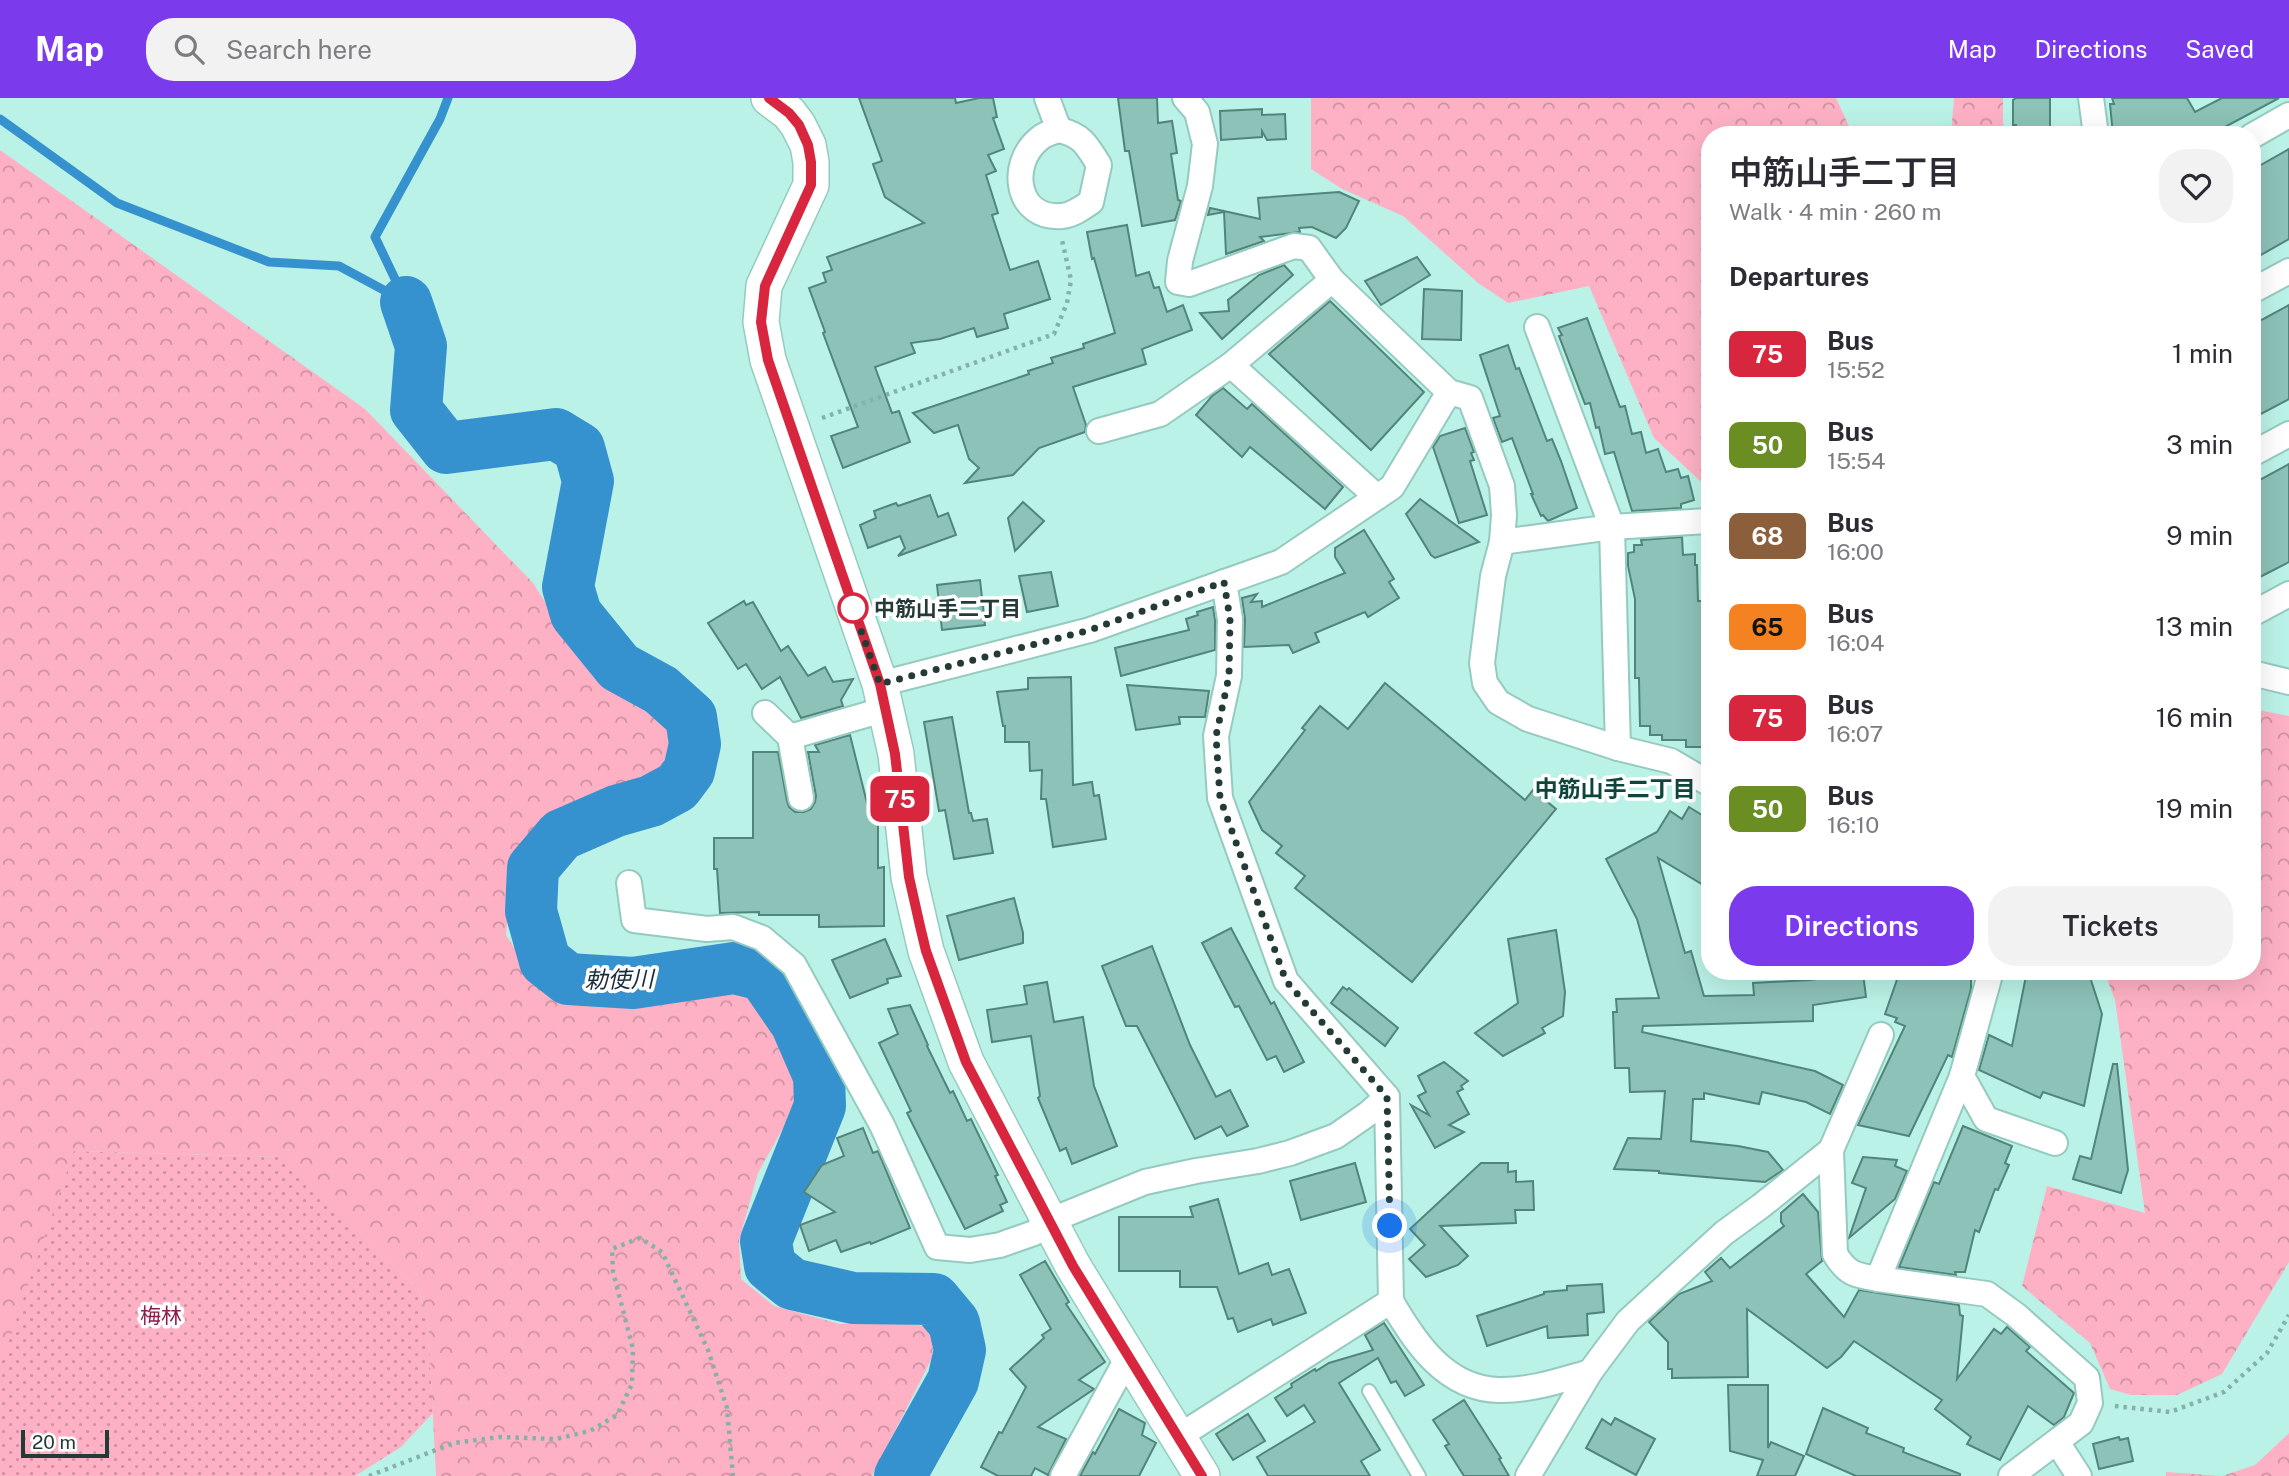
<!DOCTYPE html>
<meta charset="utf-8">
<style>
:root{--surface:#fff;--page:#f2f2f3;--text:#2b2b33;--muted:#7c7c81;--accent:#7c3aed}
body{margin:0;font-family:"Public Sans","Noto Sans JP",sans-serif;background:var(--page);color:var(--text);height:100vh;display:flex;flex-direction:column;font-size:26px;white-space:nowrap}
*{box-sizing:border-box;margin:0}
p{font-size:23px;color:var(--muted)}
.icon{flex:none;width:38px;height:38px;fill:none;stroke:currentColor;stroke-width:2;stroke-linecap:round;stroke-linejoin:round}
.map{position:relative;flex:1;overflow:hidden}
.sheet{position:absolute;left:1701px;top:28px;width:560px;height:854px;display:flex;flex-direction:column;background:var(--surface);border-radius:28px;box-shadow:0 7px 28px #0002}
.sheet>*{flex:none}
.badge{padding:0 14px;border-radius:10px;font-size:24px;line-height:46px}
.scale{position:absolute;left:21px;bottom:18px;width:88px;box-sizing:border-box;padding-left:7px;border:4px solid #243a36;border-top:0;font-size:19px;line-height:24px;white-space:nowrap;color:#243a36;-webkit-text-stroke:5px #fff;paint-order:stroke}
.you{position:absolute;width:35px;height:35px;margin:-18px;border:5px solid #fff;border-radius:50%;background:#1a73e8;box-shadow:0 0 0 10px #1a73e833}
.map>.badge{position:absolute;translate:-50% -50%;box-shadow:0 0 0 4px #fff}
h2{padding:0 28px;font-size:26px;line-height:63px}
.round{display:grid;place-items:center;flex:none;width:74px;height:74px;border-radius:28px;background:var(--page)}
.overview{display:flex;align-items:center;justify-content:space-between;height:119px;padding:0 28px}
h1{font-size:33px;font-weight:600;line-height:52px}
.action{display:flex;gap:14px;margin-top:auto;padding:14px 28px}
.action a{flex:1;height:80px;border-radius:28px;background:var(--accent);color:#fff;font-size:28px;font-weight:600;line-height:80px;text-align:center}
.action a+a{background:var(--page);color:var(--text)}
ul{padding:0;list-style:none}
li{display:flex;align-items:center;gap:21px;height:91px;padding:0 28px}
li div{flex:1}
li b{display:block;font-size:26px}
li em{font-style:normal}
li .badge{min-width:77px;font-weight:700;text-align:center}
header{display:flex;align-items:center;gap:42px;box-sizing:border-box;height:98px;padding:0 35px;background:var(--accent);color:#fff}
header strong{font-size:33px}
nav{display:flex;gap:38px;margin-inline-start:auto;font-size:24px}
.search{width:490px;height:63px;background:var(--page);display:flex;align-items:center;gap:18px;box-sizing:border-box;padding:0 24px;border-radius:28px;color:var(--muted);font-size:26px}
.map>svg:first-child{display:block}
.grass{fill:url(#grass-dots)}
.forest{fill:url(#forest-crowns)}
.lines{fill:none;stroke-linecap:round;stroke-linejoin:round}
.stream{stroke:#3692cf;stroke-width:9}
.river{stroke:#3692cf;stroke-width:52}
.building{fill:#8dc2b8;stroke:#51857c;stroke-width:2}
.lane-casing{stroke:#95cac0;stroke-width:16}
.street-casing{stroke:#95cac0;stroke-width:28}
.secondary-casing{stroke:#95cac0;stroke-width:38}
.path{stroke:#85b1a8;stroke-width:4.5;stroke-dasharray:3.5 5;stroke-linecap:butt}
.lane{stroke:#fff;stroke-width:12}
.street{stroke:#fff;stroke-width:24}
.secondary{stroke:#fff;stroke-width:35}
.line-casing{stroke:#fff;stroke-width:16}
.line{stroke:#d7263d;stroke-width:10}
.walk{stroke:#243a36;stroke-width:7;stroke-dasharray:0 12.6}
.stop-dot{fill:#fff;stroke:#d7263d;stroke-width:3.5}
.labels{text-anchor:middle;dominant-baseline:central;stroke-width:7;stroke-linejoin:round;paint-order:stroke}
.stop-label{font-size:21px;font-weight:bold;fill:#243a36;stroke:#fff;text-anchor:start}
.park-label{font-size:21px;fill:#8c1d4a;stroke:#fff}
.neighbourhood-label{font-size:23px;font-weight:bold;fill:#0e463e;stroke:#fff}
.water-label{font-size:23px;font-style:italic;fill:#182c3b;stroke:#fff}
</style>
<header>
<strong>Map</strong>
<div class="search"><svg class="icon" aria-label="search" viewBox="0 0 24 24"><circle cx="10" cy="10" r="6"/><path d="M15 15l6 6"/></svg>Search here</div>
<nav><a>Map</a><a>Directions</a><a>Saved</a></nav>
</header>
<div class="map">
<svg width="2289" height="1378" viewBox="0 0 2289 1378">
<defs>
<pattern id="grass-dots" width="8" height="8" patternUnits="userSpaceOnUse" patternTransform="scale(1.75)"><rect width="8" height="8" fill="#feb1c5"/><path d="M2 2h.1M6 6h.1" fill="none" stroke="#cd91a1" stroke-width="1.8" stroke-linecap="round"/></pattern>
<pattern id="forest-crowns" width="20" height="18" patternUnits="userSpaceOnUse" patternTransform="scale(1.75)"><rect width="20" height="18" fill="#feb1c5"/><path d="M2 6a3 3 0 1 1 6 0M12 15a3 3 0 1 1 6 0" fill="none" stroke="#cd91a1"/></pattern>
</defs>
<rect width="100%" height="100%" fill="#bbf2e7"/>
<!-- grass -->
<polygon class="grass" points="74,1053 281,1059 418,1190 428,1224 433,1315 401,1349 355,1378 0,1378 0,1087"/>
<!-- forest -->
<g class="forest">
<polygon points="1311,0 1836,0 1853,37 1710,37 1710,392 1654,340 1589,188 1508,205 1478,185 1403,118 1342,91 1311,71"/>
<polygon points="1954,0 2003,0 2003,25 2007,37 1951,37"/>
<polygon points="0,52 365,311 533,485 593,579 659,614 678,636 670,670 533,734 512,767 506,837 542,894 600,907 725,887 758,902 796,964 802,996 758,1075 739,1142 741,1181 774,1208 840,1226 897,1225 926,1228 935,1238 931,1262 872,1378 436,1378 428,1224 418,1190 280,1059 74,1053 0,1269"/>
<polygon points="2252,611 2289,618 2289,1164 2222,1276 2177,1297 2131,1297 2110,1291 2090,1245 2022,1188 2047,1088 2145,1115 2115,902 2104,873 2252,873"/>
<polygon points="2289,1335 2289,1378 2166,1378 2166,1374 2222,1378 2255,1367"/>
</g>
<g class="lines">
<!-- stream -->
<g class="stream">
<polyline points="0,21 117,105 269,164 339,168 406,204"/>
<polyline points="406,204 375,139 440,21 448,0"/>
</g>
<!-- river -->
<polyline class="river" points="406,204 421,248 416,312 446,350 556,336 579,350 588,383 568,489 576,516 619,569 661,592 691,619 695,646 689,673 677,689 651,703 616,713 561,737 533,770 531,813 545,863 568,881 633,885 734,870 763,877 796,925 819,978 820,1008 766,1143 770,1168 792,1186 853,1200 934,1201 954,1225 960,1252 953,1283 900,1378"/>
</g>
<!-- building -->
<g class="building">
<polygon points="859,0 955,0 956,5 979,0 993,0 997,19 993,20 1004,51 988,57 996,73 986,77 998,115 992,117 1010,172 1038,163 1050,201 1004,216 1008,230 977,239 974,230 940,241 911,245 915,255 875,269 892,315 899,313 910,344 843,370 831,338 858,329 823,235 825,234 809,190 826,184 823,175 832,172 827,159 924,125 885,99 873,66 882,63"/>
<polygon points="1118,0 1157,0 1158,25 1172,23 1177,55 1171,56 1178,102 1181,103 1175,122 1142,128 1129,53 1125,53"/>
<polygon points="2016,0 2050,0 2050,31 2016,31 2016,27 2013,27 2013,2"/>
<polygon points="2112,0 2187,0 2195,14 2222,0 2279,0 2210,37 2113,37 2110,6 2114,6"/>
<polygon points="1262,11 1262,17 1285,16 1286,41 1267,42 1262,33 1262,39 1221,42 1220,13"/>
<polygon points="2289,51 2289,141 2252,162 2252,72"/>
<polygon points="1339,94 1359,103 1346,130 1336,140 1312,129 1299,130 1300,134 1260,139 1264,143 1226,156 1224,114 1208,117 1210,110 1260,121 1258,100"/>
<polygon points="1127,127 1136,178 1149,174 1154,190 1159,189 1167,214 1183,207 1192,232 1142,251 1146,266 1073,289 1086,327 1085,334 1039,350 1013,377 965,385 979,370 969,361 958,327 934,335 913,315 1029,276 1028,273 1053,265 1051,260 1084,250 1083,246 1115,235 1094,160 1092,161 1087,134"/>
<polygon points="1417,159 1430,177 1381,207 1365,183"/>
<polygon points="1284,167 1293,177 1222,241 1200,215 1229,213 1228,202 1259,177"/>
<polygon points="1424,191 1462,193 1461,242 1422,241"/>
<polygon points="1330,203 1424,294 1371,352 1269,256"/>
<polygon points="2289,207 2289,301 2261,316 2252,300 2252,227"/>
<polygon points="1587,220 1620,309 1625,308 1632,336 1641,334 1646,355 1658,351 1666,374 1678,371 1681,380 1688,378 1694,402 1681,406 1681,410 1632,413 1614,354 1605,356 1599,329 1596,330 1590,305 1585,306 1559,238 1562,237 1558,230"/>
<polygon points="1508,247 1516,271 1519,270 1547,343 1552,341 1561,363 1577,410 1548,423 1543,417 1541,418 1531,396 1533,396 1512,340 1502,344 1493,320 1500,318 1480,257"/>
<polygon points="1223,290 1247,311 1252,306 1343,389 1325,411 1250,349 1242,359 1196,317 1212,298"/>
<polygon points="1465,330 1474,354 1471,355 1474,362 1470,363 1487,417 1459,425 1433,349 1440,338"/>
<polygon points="2289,366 2289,464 2252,483 2252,386"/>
<polygon points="930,397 938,419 948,415 956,437 898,458 905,450 900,438 868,450 860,427 876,420 874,413 896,405 898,408"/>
<polygon points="1420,401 1479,444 1435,460 1431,457 1406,416"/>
<polygon points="1023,404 1044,423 1015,453 1008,420"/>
<polygon points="1364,432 1394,481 1389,484 1399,500 1368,519 1365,514 1315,535 1319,544 1293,555 1289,547 1244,549 1245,521 1242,500 1257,496 1251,504 1262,503 1262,509 1345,475 1335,459 1335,450"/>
<polygon points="1682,439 1683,457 1695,456 1695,467 1697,467 1698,503 1703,503 1704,557 1707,557 1710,649 1686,649 1686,642 1662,642 1662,637 1650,637 1650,628 1640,628 1639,580 1635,580 1635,501 1628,468 1628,455 1634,454 1634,447 1642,447 1641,442"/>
<polygon points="1051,474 1058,508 1027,514 1019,478"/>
<polygon points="980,482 985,527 942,532 937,487"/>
<polygon points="744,503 746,507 753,504 781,553 788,548 808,578 825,569 833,584 853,581 841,602 843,608 801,620 780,579 762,591 746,566 738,571 708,525"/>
<polygon points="1213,509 1215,522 1215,552 1121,578 1115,550 1189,532 1186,521 1198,517 1197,514"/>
<polygon points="1071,579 1073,687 1092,684 1094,698 1099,697 1106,741 1053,749 1046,701 1041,701 1042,672 1030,673 1029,644 1005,644 1005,628 1003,628 997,594 1028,591 1028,580"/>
<polygon points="1385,585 1525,702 1533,692 1556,711 1412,884 1295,790 1305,778 1276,755 1282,748 1262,732 1249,704 1305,632 1302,630 1320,608 1348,631"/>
<polygon points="1127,587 1209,593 1205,619 1179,619 1180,626 1136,632"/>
<polygon points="952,619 969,715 971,715 973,723 987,721 993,755 954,761 945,712 939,713 924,624"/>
<polygon points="850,637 869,713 878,713 878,770 884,769 884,828 819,829 819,817 759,817 759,814 720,815 717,771 714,771 714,740 753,740 753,654 778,654 787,703 789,709 795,714 804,714 811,711 815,704 816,698 808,654 819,654 815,647"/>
<polygon points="1689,709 1710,722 1710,791 1658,760 1685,855 1691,853 1704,898 1754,897 1753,885 1810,882 1863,875 1866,899 1813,907 1813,923 1643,928 1642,934 1815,973 1843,987 1830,1016 1806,1004 1762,994 1759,1006 1704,995 1704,1001 1693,1001 1691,1043 1738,1048 1768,1054 1783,1072 1765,1084 1659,1075 1659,1073 1614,1071 1628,1040 1661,1041 1665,993 1630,994 1629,970 1615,970 1613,914 1617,914 1616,901 1659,900 1637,821 1606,761 1657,734 1670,713 1682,721"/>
<polygon points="1014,800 1023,835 1023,845 959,862 947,818"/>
<polygon points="1231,830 1271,906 1274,904 1304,964 1284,974 1276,958 1267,962 1239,908 1235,909 1202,845"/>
<polygon points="1556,832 1565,894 1563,918 1542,930 1545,935 1503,958 1475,935 1518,905 1508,841"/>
<polygon points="885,841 901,878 887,881 888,885 850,900 832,862"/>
<polygon points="1152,848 1190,947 1216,999 1230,992 1248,1028 1227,1038 1221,1028 1195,1041 1137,928 1126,928 1102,868"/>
<polygon points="1900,873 1971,873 1971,891 1952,959 1948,957 1909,1038 1858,1027 1905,928 1895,924 1897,920 1885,916"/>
<polygon points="2027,873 2088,873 2102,916 2084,1008 2043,994 2040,1000 1979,972 1989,937 2012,948"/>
<polygon points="1047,884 1054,924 1083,919 1094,988 1117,1048 1072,1066 1066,1050 1060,1053 1038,1000 1040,998 1031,938 992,944 987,912 1027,906 1024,888"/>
<polygon points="1343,889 1347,892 1349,890 1398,930 1385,948 1331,905"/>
<polygon points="910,907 928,947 927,948 950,995 953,993 967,1023 971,1021 998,1077 995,1078 1007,1104 1000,1107 1003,1113 965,1131 907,1015 911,1013 879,945 898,936 888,911"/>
<polygon points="1444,964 1468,983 1461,988 1463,991 1457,994 1469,1016 1449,1027 1464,1034 1435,1050 1411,1007 1429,1017 1418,998 1426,994 1418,978"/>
<polygon points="2113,966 2117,966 2128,1072 2121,1095 2073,1081 2080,1058 2091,1061"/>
<polygon points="1963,1028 2012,1048 2005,1065 2009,1067 1998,1092 1995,1091 1979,1134 1975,1132 1965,1174 1955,1174 1956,1177 1899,1169 1934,1084 1939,1086"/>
<polygon points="863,1030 873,1055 878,1053 910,1130 871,1146 870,1144 841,1154 836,1142 809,1153 800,1127 835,1114 804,1094 822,1067 844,1058 837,1040"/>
<polygon points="1863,1059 1897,1062 1895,1068 1907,1073 1895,1101 1849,1140 1866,1090 1852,1085"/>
<polygon points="1355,1065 1366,1104 1301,1122 1290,1083"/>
<polygon points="1481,1065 1508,1065 1508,1074 1516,1073 1516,1084 1533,1083 1534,1112 1515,1112 1516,1125 1440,1128 1468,1158 1458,1167 1426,1179 1409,1161 1425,1147 1410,1131"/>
<polygon points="1803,1096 1818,1114 1822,1163 1806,1176 1844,1219 1859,1192 1959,1207 1960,1217 1963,1218 1957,1281 1994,1231 2001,1236 2007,1229 2030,1249 2026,1253 2074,1295 2064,1319 2054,1327 2028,1308 2000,1362 1967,1346 1971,1339 1935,1311 1942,1302 1854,1243 1841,1259 1827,1270 1747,1211 1748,1279 1672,1280 1672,1271 1668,1271 1668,1244 1649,1224 1679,1196 1712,1183 1705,1174 1721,1160 1730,1170 1784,1128 1781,1124 1781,1115"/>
<polygon points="1218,1101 1239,1176 1268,1165 1272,1177 1289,1171 1306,1215 1273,1227 1271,1221 1238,1234 1233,1220 1228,1221 1217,1189 1180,1189 1180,1173 1119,1173 1119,1119 1193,1119 1190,1109"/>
<polygon points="1045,1163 1069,1204 1066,1206 1105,1264 1079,1282 1094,1291 1038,1329 1066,1341 1048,1377 1035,1370 1031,1378 998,1378 981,1369 999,1334 1002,1335 1026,1289 1010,1271 1044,1240 1042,1237 1051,1231 1020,1177"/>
<polygon points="1602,1186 1604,1214 1587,1216 1588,1237 1548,1240 1547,1228 1487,1248 1477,1218 1544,1196 1544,1194 1567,1192 1567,1188"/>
<polygon points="1384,1225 1424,1287 1405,1298 1396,1283 1391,1285 1378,1260 1339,1285 1380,1352 1361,1363 1370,1378 1268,1378 1257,1359 1315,1324 1304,1307 1287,1318 1275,1300 1292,1289 1291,1286 1315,1271 1316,1273 1329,1265 1373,1252 1365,1237"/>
<polygon points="1728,1287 1768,1287 1768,1350 1771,1344 1804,1358 1795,1378 1757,1378 1763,1362 1730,1353"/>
<polygon points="1464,1302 1501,1360 1499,1361 1509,1378 1464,1378 1445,1348 1449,1346 1433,1322"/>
<polygon points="1823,1310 1868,1330 1866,1335 1904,1350 1903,1354 1960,1376 1960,1378 1856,1378 1806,1356"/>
<polygon points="1119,1311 1145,1325 1142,1337 1156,1345 1139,1378 1080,1378 1093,1354 1095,1356"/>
<polygon points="1248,1316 1265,1343 1233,1362 1216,1336"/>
<polygon points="1615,1320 1655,1341 1636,1377 1586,1350 1602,1321 1611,1327"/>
<polygon points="2119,1339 2120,1342 2128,1340 2133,1363 2099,1371 2093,1346"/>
</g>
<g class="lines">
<defs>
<polyline id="lane" points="1369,1293 1419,1378"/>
<g id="street">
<polyline points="1047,0 1059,32"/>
<polyline points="1185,0 1197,14 1205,46 1200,88 1180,163 1178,184 1189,186 1294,148 1309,150 1332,182 1449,294 1470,300 1502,388 1504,417 1502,444"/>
<polyline points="2091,0 2096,37"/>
<path d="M1059 32C1082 37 1087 47 1099 67L1091 104C1082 110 1073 117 1062 118 1016 122 1008 66 1039 41 1044 36 1052 34 1059 32Z"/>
<polyline points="2252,38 2289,17"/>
<polyline points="2252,193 2289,173"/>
<polyline points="1537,229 1612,429 1618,650"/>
<polyline points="1231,267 1377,399"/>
<polyline points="1099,333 1160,316 1231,267 1332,182"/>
<polyline points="2252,356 2289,336"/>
<polyline points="1710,425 1707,423 1612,429 1502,444 1493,478 1482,565 1485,585 1498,604 1528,621 1618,650 1671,663 1710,686"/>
<polyline points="2252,516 2289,496"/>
<polyline points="2252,575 2289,584"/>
<polyline points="880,586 1090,532 1281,464 1392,389 1449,294"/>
<polyline points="765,615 790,639 801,700"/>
<polyline points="790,639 886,611"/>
<polyline points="629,785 634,822 707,831 733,829 762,840 794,867 882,1027 937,1149 970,1152 1000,1147 1034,1135 1049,1123 1145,1084 1196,1073 1258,1063 1290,1055 1336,1038 1369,1015 1387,999"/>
<polyline points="1962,978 1986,1021 2055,1045"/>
<polyline points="1831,1052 1881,937"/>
<polyline points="1878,1181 1987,1196 2016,1217 2087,1280 2090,1305 2081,1325 2011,1378"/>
<path d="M1391 1203C1415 1245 1446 1291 1499 1292 1530 1293 1561 1282 1590 1274"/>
<polyline points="1178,1339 1391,1203 1387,999 1286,883 1220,700 1216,638 1229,578 1230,521 1224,484"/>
<polyline points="2057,1344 2079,1378"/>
<polyline points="1063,1378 1128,1259"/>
<path d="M1528 1378 1590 1274 1628 1223 1724 1135 1761 1108 1831 1052 1835 1156C1847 1176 1855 1177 1878 1181L1962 978 1991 873"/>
</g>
<polyline id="secondary" points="769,0 789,15 798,27 808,47 811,64 811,87 764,188 761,224 768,262 880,586 896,656 909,779 926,853 966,964 1073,1168 1202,1378"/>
</defs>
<!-- lane casing -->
<use href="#lane" class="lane-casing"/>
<!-- street casing -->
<use href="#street" class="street-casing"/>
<!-- secondary casing -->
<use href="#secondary" class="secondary-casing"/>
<!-- path -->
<g class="path">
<polyline points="822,320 1054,236 1067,205 1071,182 1062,142"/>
<polyline points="2115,1308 2170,1314 2224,1294 2267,1255 2289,1217"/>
<polyline points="369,1378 454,1345 500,1339 556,1341 590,1333 617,1317 632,1286 633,1251 613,1174 612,1151 640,1140 662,1154 708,1252 727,1310 733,1378"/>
</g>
<!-- lane -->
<use href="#lane" class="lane"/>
<!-- street -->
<use href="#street" class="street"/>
<!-- secondary -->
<use href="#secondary" class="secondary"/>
</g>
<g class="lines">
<defs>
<polyline id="line" points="769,0 789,15 799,27 808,47 811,64 811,87 765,188 761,224 768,262 880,586 895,656 909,779 920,828 926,853 966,964 1073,1168 1202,1378"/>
</defs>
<!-- line casing -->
<use href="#line" class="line-casing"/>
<!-- line -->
<use href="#line" class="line"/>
<!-- walk -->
<polyline class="walk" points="853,510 880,586 1090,532 1224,484 1230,521 1229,578 1216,638 1220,700 1286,883 1387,999 1390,1128"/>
</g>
<!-- markers -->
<circle class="stop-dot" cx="853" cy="510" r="14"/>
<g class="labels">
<!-- stop labels -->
<g class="stop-label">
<text x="874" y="510">中筋山手二丁目</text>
</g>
<!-- park labels -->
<g class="park-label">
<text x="161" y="1217">梅林</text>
</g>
<!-- neighbourhood labels -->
<g class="neighbourhood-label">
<text x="1615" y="690">中筋山手二丁目</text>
</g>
<!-- water labels -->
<g class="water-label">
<text transform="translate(619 881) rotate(-1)">勅使川</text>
</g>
</g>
</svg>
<div class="scale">20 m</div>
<div class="you" style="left:1390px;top:1128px"></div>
<b class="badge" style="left:900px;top:701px;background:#d7263d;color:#fff">75</b>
<section class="sheet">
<div class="overview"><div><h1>中筋山手二丁目</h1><p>Walk · 4 min · 260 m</p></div><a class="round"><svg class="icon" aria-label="heart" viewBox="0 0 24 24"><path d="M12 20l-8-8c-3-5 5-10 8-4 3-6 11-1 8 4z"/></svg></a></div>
<h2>Departures</h2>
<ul>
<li><span class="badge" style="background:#d7263d;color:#fff">75</span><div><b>Bus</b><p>15:52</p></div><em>1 min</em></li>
<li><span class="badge" style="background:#6b8e23;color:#fff">50</span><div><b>Bus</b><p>15:54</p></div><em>3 min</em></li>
<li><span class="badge" style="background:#8b5e3c;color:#fff">68</span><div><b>Bus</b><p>16:00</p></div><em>9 min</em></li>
<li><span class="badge" style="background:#f58220;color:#111">65</span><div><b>Bus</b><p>16:04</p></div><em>13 min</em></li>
<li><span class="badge" style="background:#d7263d;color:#fff">75</span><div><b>Bus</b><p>16:07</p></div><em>16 min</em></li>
<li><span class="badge" style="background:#6b8e23;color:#fff">50</span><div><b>Bus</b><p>16:10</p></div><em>19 min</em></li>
</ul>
<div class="action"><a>Directions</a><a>Tickets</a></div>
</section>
</div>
